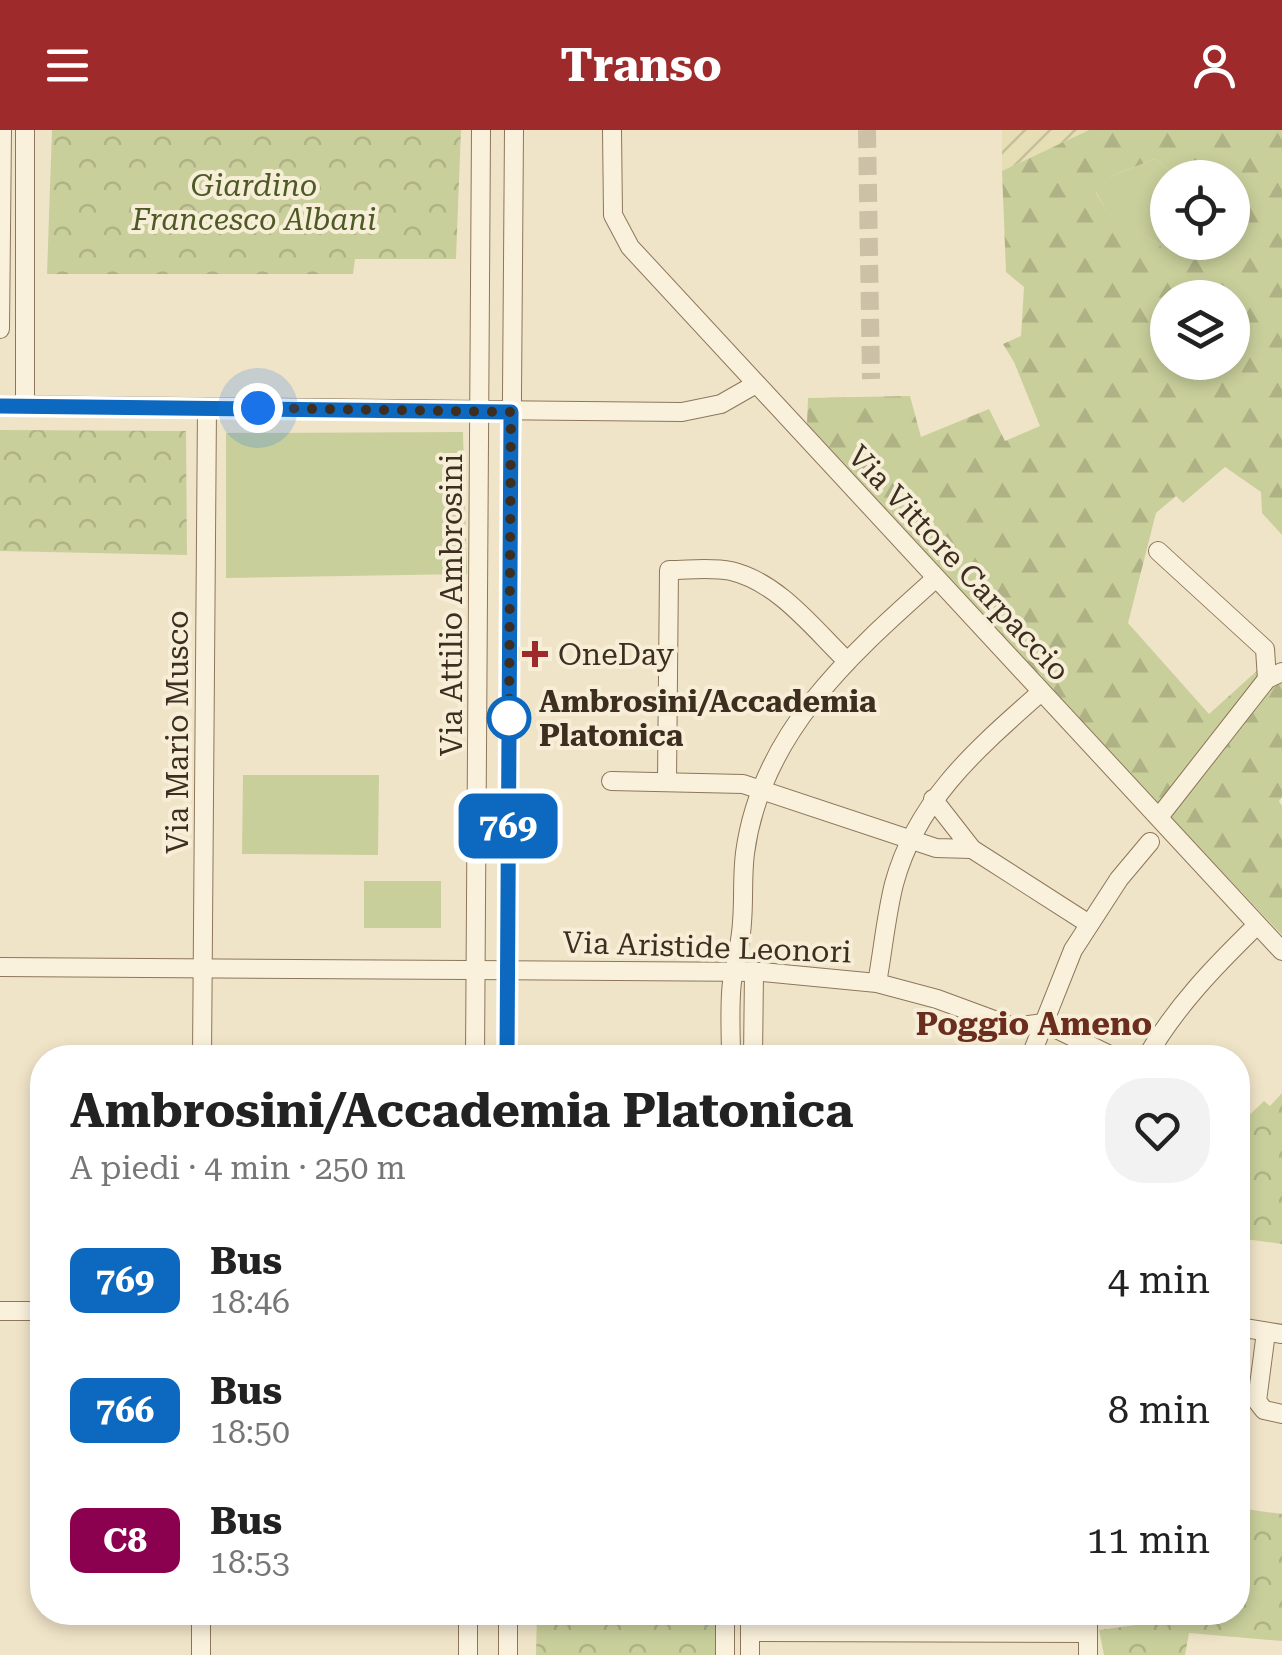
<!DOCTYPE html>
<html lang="it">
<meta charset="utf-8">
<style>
:root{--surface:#fff;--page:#f2f2f2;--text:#222;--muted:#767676;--accent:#9e2a2b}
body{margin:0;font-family:"Roboto Serif",serif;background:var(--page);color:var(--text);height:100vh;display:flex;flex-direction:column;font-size:38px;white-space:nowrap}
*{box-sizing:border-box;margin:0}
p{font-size:32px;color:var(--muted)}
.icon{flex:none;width:55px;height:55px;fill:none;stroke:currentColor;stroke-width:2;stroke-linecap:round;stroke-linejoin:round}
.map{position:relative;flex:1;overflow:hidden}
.sheet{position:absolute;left:30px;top:915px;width:1220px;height:580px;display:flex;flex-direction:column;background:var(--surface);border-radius:40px;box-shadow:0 5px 15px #0003}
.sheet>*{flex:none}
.badge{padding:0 20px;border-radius:15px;font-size:35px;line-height:65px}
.tools{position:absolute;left:1150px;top:30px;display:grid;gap:20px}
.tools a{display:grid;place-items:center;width:100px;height:100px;border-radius:50%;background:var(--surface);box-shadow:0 5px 15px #0003;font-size:50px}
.you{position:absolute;width:50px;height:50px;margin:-25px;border:8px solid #fff;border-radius:50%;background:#1a73e8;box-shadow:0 0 0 15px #1a73e833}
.map>.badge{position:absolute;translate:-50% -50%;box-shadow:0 0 0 5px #fff}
.round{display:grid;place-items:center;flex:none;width:105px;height:105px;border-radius:40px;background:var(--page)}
.head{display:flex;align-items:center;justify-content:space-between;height:170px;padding:0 40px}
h1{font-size:48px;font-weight:700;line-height:75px}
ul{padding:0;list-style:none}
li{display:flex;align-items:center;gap:30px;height:130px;padding:0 40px}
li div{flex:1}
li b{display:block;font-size:38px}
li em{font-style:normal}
li .badge{min-width:110px;font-weight:700;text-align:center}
header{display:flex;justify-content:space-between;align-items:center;height:130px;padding:0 40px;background:var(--accent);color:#fff;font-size:45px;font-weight:700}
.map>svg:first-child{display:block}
.farmland{fill:url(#farmland-furrows)}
.green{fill:#c9cf9b}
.forest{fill:url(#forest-firs);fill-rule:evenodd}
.park{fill:url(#park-crowns)}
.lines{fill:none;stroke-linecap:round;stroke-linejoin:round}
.minor-tunnel{stroke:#ccc0a6;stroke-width:18;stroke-dasharray:18 9;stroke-linecap:butt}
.minor-casing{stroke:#8d765c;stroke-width:20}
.minor{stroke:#faf1dc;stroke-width:18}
.line-casing{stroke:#fff;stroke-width:22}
.line{stroke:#0c69bf;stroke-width:15}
.walk{stroke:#3d2e20;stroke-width:10;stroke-dasharray:0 18}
.poi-dot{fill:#9e2a2b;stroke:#f7eed8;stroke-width:4}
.stop-dot{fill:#fff;stroke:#0c69bf;stroke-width:5}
.labels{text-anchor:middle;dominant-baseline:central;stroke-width:8;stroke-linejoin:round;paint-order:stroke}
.park-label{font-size:30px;font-style:italic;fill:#4d5a26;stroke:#f7eed8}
.street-label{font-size:30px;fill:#3d2e20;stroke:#f7eed8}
.poi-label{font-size:30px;fill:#3d2e20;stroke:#f7eed8;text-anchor:start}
.stop-label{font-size:30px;font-weight:bold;fill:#3d2e20;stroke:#f7eed8;text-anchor:start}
.neighbourhood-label{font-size:32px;font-weight:bold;fill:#6b2e1e;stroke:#f7eed8}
</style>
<header><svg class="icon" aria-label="menu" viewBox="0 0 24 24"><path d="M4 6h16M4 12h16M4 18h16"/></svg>Transo<svg class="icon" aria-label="person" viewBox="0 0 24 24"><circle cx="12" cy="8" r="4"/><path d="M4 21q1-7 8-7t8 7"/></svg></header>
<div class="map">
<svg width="1282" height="1525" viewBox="0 0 1282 1525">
<defs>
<pattern id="farmland-furrows" width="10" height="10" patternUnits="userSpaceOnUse" patternTransform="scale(2.5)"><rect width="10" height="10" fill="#e6deb5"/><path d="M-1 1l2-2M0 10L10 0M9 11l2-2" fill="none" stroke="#c6bf9b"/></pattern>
<pattern id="forest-firs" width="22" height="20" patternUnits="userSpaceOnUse" patternTransform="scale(2.5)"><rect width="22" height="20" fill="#c9cf9b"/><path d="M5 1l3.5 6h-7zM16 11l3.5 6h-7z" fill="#aeb285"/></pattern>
<pattern id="park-crowns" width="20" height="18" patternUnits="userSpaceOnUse" patternTransform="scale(2.5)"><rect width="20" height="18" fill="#c9cf9b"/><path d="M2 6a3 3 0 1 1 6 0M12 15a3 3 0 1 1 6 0" fill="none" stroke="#aeb285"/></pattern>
</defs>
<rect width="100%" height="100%" fill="#f0e4c8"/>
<!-- farmland -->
<polygon class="farmland" points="1002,0 1089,0 1002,41"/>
<!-- green -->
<g class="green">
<polygon points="1155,29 1178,47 1168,48 1168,112 1203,113 1201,116 1172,125 1151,109 1113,92 1096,62 1111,46"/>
<polygon points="463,302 467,444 226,448 226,303"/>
<polygon points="243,645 379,645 378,725 242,724"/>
<rect x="364" y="751" width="77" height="47"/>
</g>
<!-- forest -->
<g class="forest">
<path d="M1089 0H1282V405L1262 383 1261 362 1225 337 1183 373 1176 366 1156 383 1128 493 1209 584 1260 538 1263 548 1161 676 807 294 808 268 910 266 921 307 989 279 1005 311 1040 296 1014 232 1003 214 1021 206 1024 157 1006 142 1002 41ZM1155 29 1178 47 1232 48V112L1203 113 1172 125 1151 109 1113 91 1096 63 1111 46ZM1168 168H1232V232H1168Z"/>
<polygon points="1282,549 1282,667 1279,671 1282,676 1282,805 1169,686 1268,555"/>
</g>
<!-- park -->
<g class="park">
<polygon points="52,0 461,0 456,129 355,129 353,144 47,144"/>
<polygon points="0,300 186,301 187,425 0,421"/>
<polygon points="1282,963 1282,1114 1238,1108 1238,996 1264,971 1270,976"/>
<polygon points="1238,1378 1282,1384 1282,1511 1189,1503 1185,1525 1104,1525 1099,1500 1136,1495 1150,1483 1238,1482"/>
<polygon points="537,1483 716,1483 716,1525 536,1525"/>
</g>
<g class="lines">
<!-- minor-tunnel -->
<polyline class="minor-tunnel" points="867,0 871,249"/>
<defs>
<g id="minor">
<polyline points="25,0 25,276"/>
<polyline points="612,0 613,85 630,117 1282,821"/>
<polyline points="0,199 2,0"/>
<polyline points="0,275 682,282 721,274 756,254"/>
<polyline points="1158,421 1265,519 1267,549"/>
<polyline points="611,651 743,654 936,718 972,719 933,669"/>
<path d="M667 651 669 440C689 440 711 437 731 441 778 452 813 498 846 530"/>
<polyline points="1159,687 1267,549 1282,542"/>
<polyline points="972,719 1089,794"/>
<polyline points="0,837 762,842 877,853 937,869 1013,897 1044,893"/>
<path d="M877 853C883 820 886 786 894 754 917 669 978 618 1041 562"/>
<polyline points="1044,893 1116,928"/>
<polyline points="202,928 207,277"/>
<polyline points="475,928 481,0"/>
<polyline points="507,928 514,0"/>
<path d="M731 928C731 903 729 876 732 852 736 832 741 812 742 792 744 769 742 746 745 723 761 603 850 525 935 449"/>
<polyline points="753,928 754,842"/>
<polyline points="1030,928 1073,820 1119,749 1150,712"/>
<path d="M1146 928C1176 876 1215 836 1257 795"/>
<polyline points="0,1181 42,1181"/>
<polyline points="1238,1197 1282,1204"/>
<polyline points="1266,1202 1257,1271 1264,1280 1282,1284"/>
<polyline points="750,1482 750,1525"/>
<polyline points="1088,1482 1088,1525"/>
<polyline points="750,1502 1088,1503"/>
<polyline points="201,1525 201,1482"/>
<polyline points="468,1525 468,1482"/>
<polyline points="508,1525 508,1482"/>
<polyline points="725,1525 725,1482"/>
</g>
</defs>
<!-- minor casing -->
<use href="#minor" class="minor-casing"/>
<!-- minor -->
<use href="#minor" class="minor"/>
</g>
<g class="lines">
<defs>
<polyline id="line" points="0,276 511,282 507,928"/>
</defs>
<!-- line casing -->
<use href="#line" class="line-casing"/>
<!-- line -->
<use href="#line" class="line"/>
<!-- walk -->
<polyline class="walk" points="258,278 511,282 509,588"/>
</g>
<!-- markers -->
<path class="poi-dot" d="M530 509h10v10h10v10h-10v10h-10v-10h-10v-10h10z"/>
<circle class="stop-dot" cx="509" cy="588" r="20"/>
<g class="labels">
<!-- park labels -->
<g class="park-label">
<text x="254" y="55">Giardino<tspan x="254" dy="34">Francesco Albani</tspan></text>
</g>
<!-- street labels -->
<g class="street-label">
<text transform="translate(959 433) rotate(47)">Via Vittore Carpaccio</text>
<text transform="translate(451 475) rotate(-90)">Via Attilio Ambrosini</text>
<text transform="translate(177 602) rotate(-90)">Via Mario Musco</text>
<text transform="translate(707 817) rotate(2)">Via Aristide Leonori</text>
</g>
<!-- poi labels -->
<g class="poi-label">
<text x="558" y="524">OneDay</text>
</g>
<!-- stop labels -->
<g class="stop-label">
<text x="539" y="571">Ambrosini/Accademia<tspan x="539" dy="34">Platonica</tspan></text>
</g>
<!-- neighbourhood labels -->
<g class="neighbourhood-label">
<text x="1034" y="894">Poggio Ameno</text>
</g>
</g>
</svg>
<div class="tools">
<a><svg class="icon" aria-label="locate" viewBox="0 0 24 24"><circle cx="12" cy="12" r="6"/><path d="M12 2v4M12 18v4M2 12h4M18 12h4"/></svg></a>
<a><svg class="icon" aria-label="layers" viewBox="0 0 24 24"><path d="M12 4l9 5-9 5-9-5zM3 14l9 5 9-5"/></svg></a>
</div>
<div class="you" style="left:258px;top:278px"></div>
<b class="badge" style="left:508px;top:696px;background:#0c69bf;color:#fff">769</b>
<section class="sheet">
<div class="head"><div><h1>Ambrosini/Accademia Platonica</h1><p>A piedi · 4 min · 250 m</p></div><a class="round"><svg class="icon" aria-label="heart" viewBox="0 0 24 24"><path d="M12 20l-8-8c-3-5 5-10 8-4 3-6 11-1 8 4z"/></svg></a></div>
<ul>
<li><span class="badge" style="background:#0c69bf;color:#fff">769</span><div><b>Bus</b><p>18:46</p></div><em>4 min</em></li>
<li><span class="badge" style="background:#0c69bf;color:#fff">766</span><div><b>Bus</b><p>18:50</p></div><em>8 min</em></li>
<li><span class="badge" style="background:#8b004f;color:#fff">C8</span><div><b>Bus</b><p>18:53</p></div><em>11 min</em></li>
</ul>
</section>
</div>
